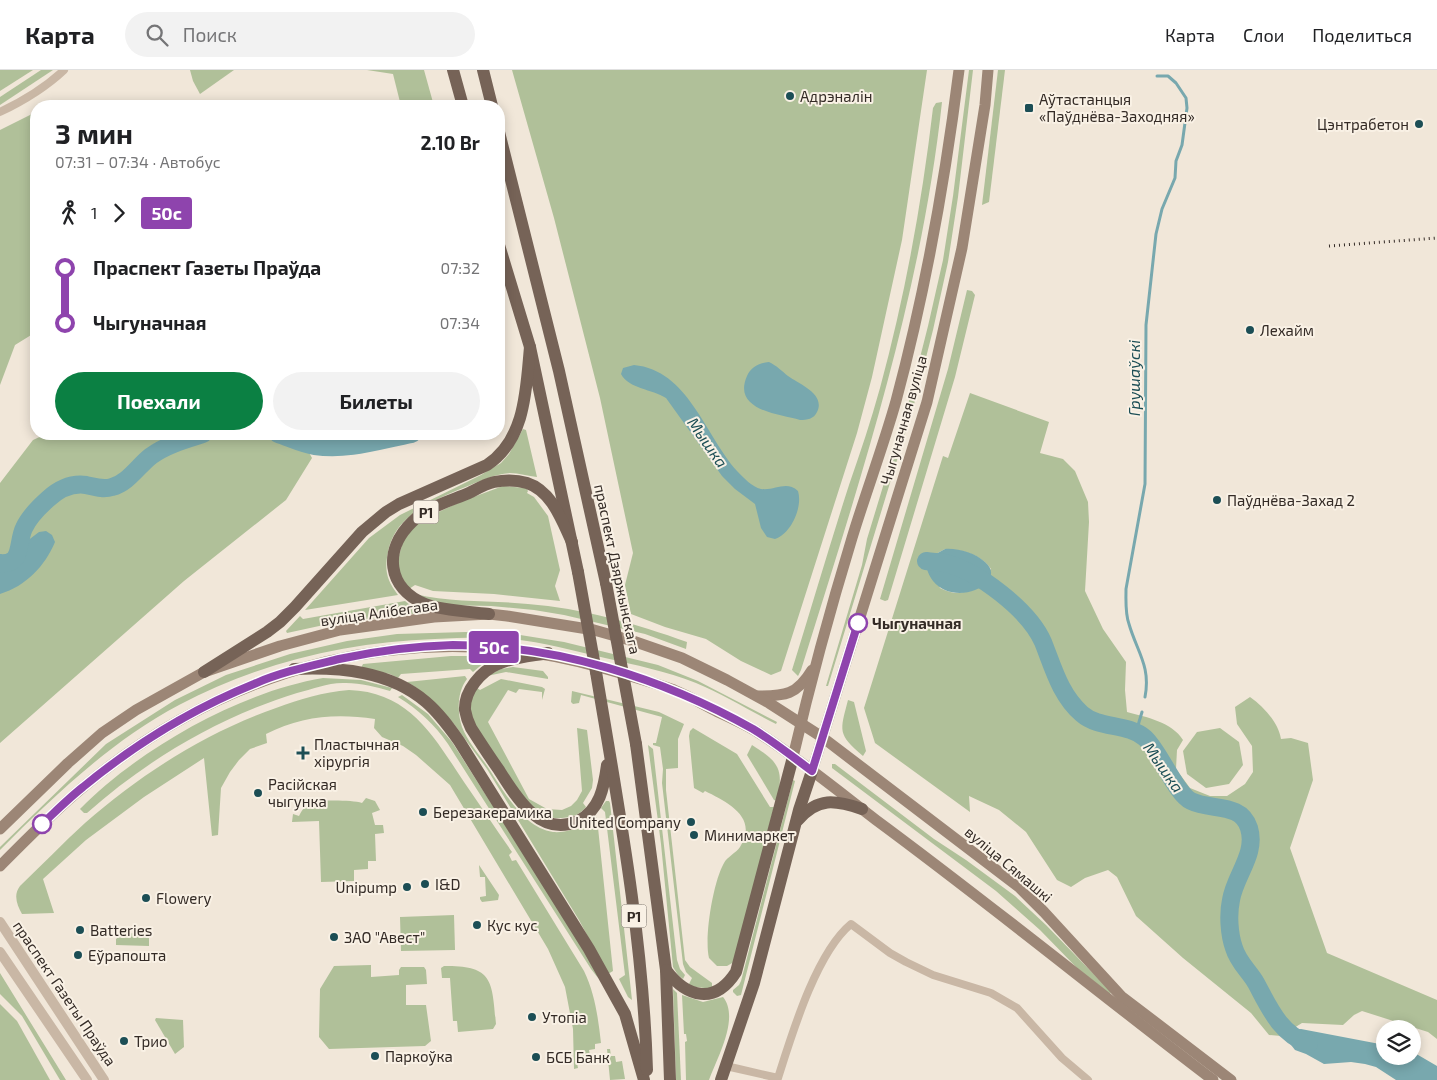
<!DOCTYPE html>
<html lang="ru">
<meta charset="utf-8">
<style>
:root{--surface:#fff;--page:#f2f2f2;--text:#202124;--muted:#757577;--line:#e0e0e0;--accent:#0b8043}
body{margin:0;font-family:"Exo 2",sans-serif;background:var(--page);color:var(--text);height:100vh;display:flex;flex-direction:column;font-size:19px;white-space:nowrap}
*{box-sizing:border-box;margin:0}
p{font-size:16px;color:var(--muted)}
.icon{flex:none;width:28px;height:28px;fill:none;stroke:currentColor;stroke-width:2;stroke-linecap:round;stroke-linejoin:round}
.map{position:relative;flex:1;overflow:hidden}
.drawer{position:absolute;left:30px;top:30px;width:475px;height:340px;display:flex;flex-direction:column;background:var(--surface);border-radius:20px;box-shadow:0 2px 12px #0003}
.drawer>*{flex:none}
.badge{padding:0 10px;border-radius:4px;font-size:18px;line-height:32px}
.tools{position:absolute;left:1376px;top:950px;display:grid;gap:10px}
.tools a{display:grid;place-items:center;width:45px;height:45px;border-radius:50%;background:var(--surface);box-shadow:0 2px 12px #0003;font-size:25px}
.map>.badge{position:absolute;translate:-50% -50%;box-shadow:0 0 0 2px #fff}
.legs{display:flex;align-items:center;gap:8px;height:55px;padding:0 25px;font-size:16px}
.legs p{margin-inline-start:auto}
.overview{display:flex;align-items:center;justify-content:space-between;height:85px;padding:0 25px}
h1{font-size:28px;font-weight:700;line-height:38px}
.primary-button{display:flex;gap:10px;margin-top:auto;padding:10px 25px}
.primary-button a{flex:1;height:58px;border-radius:30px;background:var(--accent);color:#fff;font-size:20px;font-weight:700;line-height:58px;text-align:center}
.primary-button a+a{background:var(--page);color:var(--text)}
ul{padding:0 25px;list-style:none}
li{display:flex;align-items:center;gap:18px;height:55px;font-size:19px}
li i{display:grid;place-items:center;width:8px;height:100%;margin:0 6px;background:currentColor}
li i::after{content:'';width:12px;height:12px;margin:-6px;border:4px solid;border-radius:50%;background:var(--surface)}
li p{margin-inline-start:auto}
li:first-child i{background:linear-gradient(#0000 50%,currentColor 0)}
li:last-child i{background:linear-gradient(currentColor 50%,#0000 0)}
header{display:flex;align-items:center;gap:30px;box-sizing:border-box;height:70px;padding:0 25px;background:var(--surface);border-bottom:1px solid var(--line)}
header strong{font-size:24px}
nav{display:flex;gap:28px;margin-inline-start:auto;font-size:18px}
.search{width:350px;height:45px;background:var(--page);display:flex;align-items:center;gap:12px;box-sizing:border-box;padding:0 18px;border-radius:28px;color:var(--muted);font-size:19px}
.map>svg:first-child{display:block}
.green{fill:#b0c099;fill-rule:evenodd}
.water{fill:#78a8ae}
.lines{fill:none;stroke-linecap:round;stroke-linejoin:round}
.stream{stroke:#78a8ae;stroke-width:3}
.river{stroke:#78a8ae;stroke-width:18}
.minor{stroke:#c9b7a5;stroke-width:8}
.tertiary{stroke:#c9b7a5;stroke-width:10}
.secondary{stroke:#9c8676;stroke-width:11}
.primary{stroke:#766357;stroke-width:12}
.rail{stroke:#342b26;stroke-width:3;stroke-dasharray:1 4;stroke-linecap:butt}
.primary-bridge{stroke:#766357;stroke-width:12}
.line-1-casing{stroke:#fff;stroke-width:11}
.line-1{stroke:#8e44ad;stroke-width:8}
.poi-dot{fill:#1c4e55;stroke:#f9f1e5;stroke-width:2}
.stop-1-dot{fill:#fff;stroke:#8e44ad;stroke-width:2.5}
.labels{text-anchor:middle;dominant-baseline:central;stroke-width:4;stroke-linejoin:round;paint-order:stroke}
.shield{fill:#f9f1e5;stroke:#6f665f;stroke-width:1}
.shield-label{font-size:14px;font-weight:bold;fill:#342b26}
.poi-label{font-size:15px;fill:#342b26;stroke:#f9f1e5;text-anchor:start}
.street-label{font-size:15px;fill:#342b26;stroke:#f9f1e5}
.stop-label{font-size:15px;font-weight:bold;fill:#342b26;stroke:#f9f1e5;text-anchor:start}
.water-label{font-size:16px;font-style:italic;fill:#1c4e55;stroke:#f9f1e5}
</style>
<header>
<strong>Карта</strong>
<div class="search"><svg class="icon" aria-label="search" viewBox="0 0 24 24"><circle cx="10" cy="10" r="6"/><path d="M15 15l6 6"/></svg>Поиск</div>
<nav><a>Карта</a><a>Слои</a><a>Поделиться</a></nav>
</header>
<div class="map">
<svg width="1437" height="1010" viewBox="0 0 1437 1010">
<rect width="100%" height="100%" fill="#f1e7d9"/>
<!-- green -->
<g class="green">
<polygon points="0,0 33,0 0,21"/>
<polygon points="41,0 53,0 0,35 0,27"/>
<polygon points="190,0 234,0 200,24 193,11"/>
<polygon points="367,0 424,0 434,36 401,36 393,4"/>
<polygon points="512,0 927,0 902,170 872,307 857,363 781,601 771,605 741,591 706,569 665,557 631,544 625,515 633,483 600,328 554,148"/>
<polygon points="969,0 973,0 958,127 948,192 933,260 915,331 828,616 826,616 862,495 867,469 909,331 928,256 943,190 953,126"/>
<polygon points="998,0 1005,0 989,132 982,135"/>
<path d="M942 32C921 227 859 414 801 600L798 606 792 600C811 539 829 477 849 415 860 383 871 351 880 318 905 226 922 132 933 38L936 33Z"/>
<polygon points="36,42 36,262 15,275 0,315 0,60"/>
<polygon points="967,220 972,221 975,225 955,307 888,530 885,531 880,529 948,299"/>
<path d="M970 323 1049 352 1040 383 1063 389 1075 401 1088 432 1089 452 1085 521 1103 559 1126 592 1125 620 1127 642C1146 647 1172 652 1183 670L1177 680 1176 699 1190 718 1210 726H1227L1245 714 1253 702 1252 676 1237 654 1235 637 1250 627C1264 637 1278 652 1281 669L1291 668 1308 673 1313 710 1290 778 1327 883 1437 930V969L1428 962 1362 941 1354 945 1343 955 1302 953 1281 966 1269 965 1251 943 1183 888 1136 846 1117 807 1108 800 1085 808 1071 817 1057 810 1026 762 999 740 969 726 970 742 875 673 864 638 943 386 948 388ZM945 479C962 480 981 484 991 499 973 516 966 531 940 518L927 486 934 485Z"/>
<path d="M523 359 526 360 537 407C528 406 519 403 510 403 494 404 478 412 463 418 432 431 395 445 388 482 384 501 387 510 398 525L305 540 369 468 400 445 481 405 501 393 509 384Z"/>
<polygon points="46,364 299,364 312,388 286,430 184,511 0,673 0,413 33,370"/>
<polygon points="503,416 526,418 528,421 527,423 534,427 548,446 560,500 555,516 560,531 494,524 433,521 415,515 409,519 398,501 397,493 403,471 416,454 428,447 460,432"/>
<path d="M415 524C451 533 491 530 528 534 581 538 637 554 687 572L686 579 645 564 564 545 534 540 491 536 441 535Z"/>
<polygon points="405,531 420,543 333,553 287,563 286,561 300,546 303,549"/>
<path d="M466 562 514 564 564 572 658 595 698 611 777 652 776 654C750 641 723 624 696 613 666 601 635 595 605 588 574 581 543 572 512 569 486 567 460 568 435 569 346 572 258 593 179 635 111 671 54 726 0 780V777L106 674 175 630 226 605 290 584 347 571 397 564Z"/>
<polygon points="451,586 480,586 496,589 485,592 473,602 470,599 401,604 398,608 390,604 361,598 363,594"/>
<polygon points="513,597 543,601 548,607 548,609 506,602 487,606 501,599"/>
<path d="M465 606 467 609C457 622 457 642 462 657 467 670 477 682 485 693 501 716 522 758 553 762 564 763 577 759 586 753 590 751 592 748 595 746L597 748 613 901 608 904 579 850 487 699 454 654 417 618 407 612Z"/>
<path d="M323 608 361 610 392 618 390 621C376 617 361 613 346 613 329 612 313 619 297 623 219 647 148 689 87 743H84L80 739C139 679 239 622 323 608Z"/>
<path d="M501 609 542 617 545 619 542 630V622L519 619 516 623 508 620 488 652 529 729 547 739 562 740 571 736 577 730 582 721 577 658 587 660 593 710 592 718 583 733 586 737C579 745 573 747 562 748 531 750 515 716 499 693 488 677 472 660 470 640 469 632 473 624 477 618L480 620Z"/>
<path d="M349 620C410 622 434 667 464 712 480 735 496 759 512 782L509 785 512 791 516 790 584 901C595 924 598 947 601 973L595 974V979L589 980 590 985 583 987V992L577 993 578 998 574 999 573 959 565 917 548 879 450 715 416 685 403 676 382 667 374 658 375 649C336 643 301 646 266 664L267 673 250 679 239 690 230 702 221 718 218 765 212 766 204 688 144 727 86 770 43 809 54 843 22 844C17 835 13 825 20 816 42 795 63 773 85 753 141 704 205 663 276 638 300 629 323 622 349 620Z"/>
<polygon points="572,621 659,642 684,654 678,669 678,698 666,699 666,720 685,890 690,897 712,913 712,919 688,916 692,908 686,902 683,894 662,713 663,699 660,677 653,675 653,673 656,673 662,647 581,625 579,633 573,634 571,632"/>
<path d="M402 625 428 644 452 672 595 896 598 908 591 899 448 674C435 655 418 639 398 627Z"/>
<path d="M848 630 854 632 866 681 863 686C837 664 840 661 848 630Z"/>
<path d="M693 658 737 684 770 737H774L734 892 727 896H717L709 888C704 868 713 812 724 793 727 787 736 783 740 777 759 747 727 732 705 721L703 723 694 718 689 666 690 661Z"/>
<polygon points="1220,658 1239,672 1243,695 1229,714 1206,718 1187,704 1183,681 1197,662"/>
<polygon points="648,675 653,679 677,890 680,899 685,905 683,909 678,905 673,897 661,774"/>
<path d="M752 675C779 692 784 699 777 731L774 730 747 685Z"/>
<polygon points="832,694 835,694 934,769 966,790 1015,826 1046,855 1111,922 1110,924 1078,899 1040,860 996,821 832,698"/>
<polygon points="793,710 795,711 741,925 737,926 733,922 733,920 739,915 741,911"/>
<path d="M366 728 375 731 380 740 372 743 375 755H383L384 763 375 764 376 791H368V799L354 800V811L321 812 319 751 292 752 293 744 299 746C302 740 306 734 313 732 323 730 352 730 362 733Z"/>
<polygon points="606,731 609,731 610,733 632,930 628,927 619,909 625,905 605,742 601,738"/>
<polygon points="479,795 499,825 498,830 482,832 480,829 480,827 486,826 485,807 480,807"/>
<polygon points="454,845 455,880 401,881 400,847"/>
<polygon points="149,862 149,876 116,875 116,869 122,864"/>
<polygon points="371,895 371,907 399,905 399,900 401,897 424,897 426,900 427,914 406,915 406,935 426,935 431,971 425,976 329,979 319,967 320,919 334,896"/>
<path d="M444 896C494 895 492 912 496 954L493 959 458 962 457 951H453L450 908H442L441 898Z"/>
<polygon points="0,903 66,1010 60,1010 22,946 0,924"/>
<polygon points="673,919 677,923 681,1010 676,1010"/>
<path d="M682 925 703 932 723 927C740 948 717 988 709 1010H686L685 972 687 971 686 964H684Z"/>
<polygon points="0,934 17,951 50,1010 0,1010"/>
<polygon points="156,948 183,950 184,977 175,984 155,950"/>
<polygon points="607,979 610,979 611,986 615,986 616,992 622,991 625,1009 610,1010"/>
</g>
<!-- water -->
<g class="water">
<path d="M769 292C777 296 782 301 788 306 799 314 826 324 817 342 814 349 807 350 800 350 778 344 732 340 747 306 751 297 759 293 769 292Z"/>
<path d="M634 295C688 300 705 365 737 401 744 408 752 417 761 419 775 421 786 410 798 421 803 437 791 464 775 469L767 467 761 458 755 434 735 419 722 406 666 328C652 319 629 319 621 304L623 298Z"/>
<path d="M46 461 52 465 55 472C45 496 26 516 0 524V486L14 481 39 462Z"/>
<path d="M945 479C958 478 975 483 985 492 1009 512 956 539 933 511 927 503 925 495 927 486L934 485Z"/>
<polygon points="1301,959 1385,975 1385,986 1412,986 1413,982 1437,996 1437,1010 1396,1010 1376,997 1365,994 1351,992 1324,994 1306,984 1295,980 1288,971 1289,963 1294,960"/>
</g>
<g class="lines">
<!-- stream -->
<g class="stream">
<path d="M1145 627C1151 596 1137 582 1129 554 1125 543 1126 531 1126 519L1145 414 1146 255 1156 164 1162 139 1175 108 1176 91 1182 75 1187 38 1186 28 1176 13 1168 6H1157"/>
<polyline points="1136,662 1142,642"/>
</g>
<!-- river -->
<g class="river">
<path d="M278 364C290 368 302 374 315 376 348 381 380 370 412 364"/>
<path d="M926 491C932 492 939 492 945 493 978 501 1029 540 1043 572 1053 597 1060 625 1082 644 1099 659 1128 653 1145 668 1161 683 1175 723 1191 731 1211 741 1241 732 1249 758 1257 784 1235 805 1231 830 1228 844 1229 864 1234 878 1238 892 1249 901 1256 913 1269 937 1280 964 1309 974"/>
<path d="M0 493C23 496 17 472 24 458 29 447 39 437 48 429 59 419 72 413 86 415 95 417 103 420 112 417 128 413 138 396 151 386 166 375 184 370 203 364"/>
</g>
<!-- minor -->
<g class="minor">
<path d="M0 42C23 31 45 18 64 0"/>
<path d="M726 996 778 1008C792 964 816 883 851 854L890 883 906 892 933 905 991 923 1017 938 1062 988 1088 1010"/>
</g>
<!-- tertiary -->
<g class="tertiary">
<polyline points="0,852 104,1010"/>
<polyline points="0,882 87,1010"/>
</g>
<!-- secondary -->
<g class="secondary">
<path d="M758 626C785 626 797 625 812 600"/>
<path d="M793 687C810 614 830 540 852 468 866 422 883 377 896 331 925 223 945 111 959 0"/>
<polyline points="812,701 927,332 962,178 985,35 988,0"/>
<polyline points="0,759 68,693 102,663 136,640 204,602 280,576 340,560 434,547 489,544 507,546 594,560 633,571 682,588 727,610 769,633 822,667 1020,818 1044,842 1121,926 1231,1010"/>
<path d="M0 796C27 769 53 742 82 718 229 595 413 545 599 597 624 604 649 611 674 620 689 626 704 635 718 642 731 648 744 654 756 661 798 688 837 720 876 750 990 834 1100 924 1213 1010"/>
</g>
<!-- primary -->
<g class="primary">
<polyline points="453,0 463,36"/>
<polyline points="483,0 492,36"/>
<polyline points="499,62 559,301 606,513"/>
<polyline points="499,175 530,277 578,502"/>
<path d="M489 544C472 542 439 540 425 534 387 518 383 480 412 452 427 437 450 431 469 423 477 419 485 414 494 412 504 410 517 410 527 413 552 421 562 451 572 472"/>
<path d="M548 583C531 586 513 587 498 594 481 601 464 621 465 640 466 646 468 652 471 658 480 672 489 686 499 700 516 727 540 768 578 751 600 740 604 717 607 695"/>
<path d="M294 599C340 597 390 601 426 632 439 643 449 657 459 671L589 879 625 944 644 1010"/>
<path d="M204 602 267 562 280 552 295 537 362 462 386 442 399 434 487 395C526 369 526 319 530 277"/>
<path d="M596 602C618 734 643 866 647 1000"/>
<polyline points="636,674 666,900 670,1010"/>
<path d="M798 750C818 727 835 730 862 739"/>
<path d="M666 900C687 928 715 935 736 902L793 687"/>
<polyline points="721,1010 754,913 799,740 812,701"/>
</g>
<!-- rail -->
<polyline class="rail" points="1329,176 1437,168"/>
<!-- primary-bridge -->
<g class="primary-bridge">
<polyline points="578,502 596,602"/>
<polyline points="606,513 636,674"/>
</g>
</g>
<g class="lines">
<defs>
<path id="line-1" d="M42 754C56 741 69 728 83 717 134 675 192 639 254 614 281 602 310 596 339 589 376 581 415 576 453 575 557 575 662 608 753 659 773 671 793 687 812 701L858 553"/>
</defs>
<!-- line-1 casing -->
<use href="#line-1" class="line-1-casing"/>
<!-- line-1 -->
<use href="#line-1" class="line-1"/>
</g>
<!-- markers -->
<g class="poi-dot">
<circle cx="790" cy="26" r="5"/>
<rect x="1024" y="33" width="10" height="10" rx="2.5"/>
<circle cx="1419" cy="54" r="5"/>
<circle cx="1250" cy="260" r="5"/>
<circle cx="1217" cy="430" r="5"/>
<path d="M300.5 675.5h5v5h5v5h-5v5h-5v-5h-5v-5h5z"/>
<circle cx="258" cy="723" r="5"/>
<circle cx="423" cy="742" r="5"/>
<circle cx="691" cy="752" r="5"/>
<circle cx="694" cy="765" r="5"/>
<circle cx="425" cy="814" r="5"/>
<circle cx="407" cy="817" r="5"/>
<circle cx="146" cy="828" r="5"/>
<circle cx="477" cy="855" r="5"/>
<circle cx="80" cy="860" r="5"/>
<circle cx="334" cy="867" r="5"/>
<circle cx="78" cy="885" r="5"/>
<circle cx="532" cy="947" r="5"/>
<circle cx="124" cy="971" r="5"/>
<circle cx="375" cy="986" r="5"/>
<circle cx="536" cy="987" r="5"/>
</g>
<g class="stop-1-dot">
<circle cx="858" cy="553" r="9"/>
<circle cx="42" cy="754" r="9"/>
</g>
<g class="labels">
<!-- shield labels -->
<g class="shield">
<rect x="413.5" y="430.5" width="25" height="23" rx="4"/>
<rect x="621.5" y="834.5" width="25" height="23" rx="4"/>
</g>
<g class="shield-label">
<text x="426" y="442">Р1</text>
<text x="634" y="846">Р1</text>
</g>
<!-- poi labels -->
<g class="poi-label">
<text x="800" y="26">Адрэналін</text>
<text x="1039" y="29">Аўтастанцыя<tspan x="1039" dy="17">«Паўднёва-Заходняя»</tspan></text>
<text x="1409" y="54" text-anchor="end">Цэнтрабетон</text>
<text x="1260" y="260">Лехайм</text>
<text x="1227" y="430">Паўднёва-Захад 2</text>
<text x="314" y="674">Пластычная<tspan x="314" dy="17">хірургія</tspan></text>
<text x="268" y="714">Расійская<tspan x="268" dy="17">чыгунка</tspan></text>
<text x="433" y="742">Березакерамика</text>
<text x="681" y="752" text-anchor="end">United Company</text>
<text x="704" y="765">Минимаркет</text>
<text x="435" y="814">I&amp;D</text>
<text x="397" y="817" text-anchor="end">Unipump</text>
<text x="156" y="828">Flowery</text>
<text x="487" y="855">Кус кус</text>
<text x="90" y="860">Batteries</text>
<text x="344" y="867">ЗАО "Авест"</text>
<text x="88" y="885">Еўрапошта</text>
<text x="542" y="947">Утопiа</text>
<text x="134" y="971">Трио</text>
<text x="385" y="986">Паркоўка</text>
<text x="546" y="987">БСБ Банк</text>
</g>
<!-- street labels -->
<g class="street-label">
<text transform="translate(903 350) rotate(-74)">Чыгуначная вуліца</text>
<text transform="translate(618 499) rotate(78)">праспект Дзяржынскага</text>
<text transform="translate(379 542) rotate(-8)">вуліца Алібегава</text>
<text transform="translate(1009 794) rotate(40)">вуліца Сямашкі</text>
<text transform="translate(65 923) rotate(56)">праспект Газеты Праўда</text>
</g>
<!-- stop labels -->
<g class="stop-label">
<text x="872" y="553">Чыгуначная</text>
</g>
<!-- water labels -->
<g class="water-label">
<text transform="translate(1133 308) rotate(-90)">Грушаўскі</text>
<text transform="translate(708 372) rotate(55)">Мышка</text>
<text transform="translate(1164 697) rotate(55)">Мышка</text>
</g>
</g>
</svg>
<div class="tools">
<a><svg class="icon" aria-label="layers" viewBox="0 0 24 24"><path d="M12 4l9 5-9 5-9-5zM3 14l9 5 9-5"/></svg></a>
</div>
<b class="badge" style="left:494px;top:577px;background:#8e44ad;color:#fff">50с</b>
<section class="drawer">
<div class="overview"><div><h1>3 мин</h1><p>07:31 – 07:34 · Автобус</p></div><b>2.10 Br</b></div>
<div class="legs"><svg class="icon" aria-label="walk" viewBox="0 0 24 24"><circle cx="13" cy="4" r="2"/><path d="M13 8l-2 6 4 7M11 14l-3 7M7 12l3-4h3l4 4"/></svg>1<svg class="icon" aria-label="forward" viewBox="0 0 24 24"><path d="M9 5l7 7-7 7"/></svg><b class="badge" style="background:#8e44ad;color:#fff">50с</b></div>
<ul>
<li><i style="color:#8e44ad"></i><b>Праспект Газеты Праўда</b><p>07:32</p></li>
<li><i style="color:#8e44ad"></i><b>Чыгуначная</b><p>07:34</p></li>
</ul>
<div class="primary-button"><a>Поехали</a><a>Билеты</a></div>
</section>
</div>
